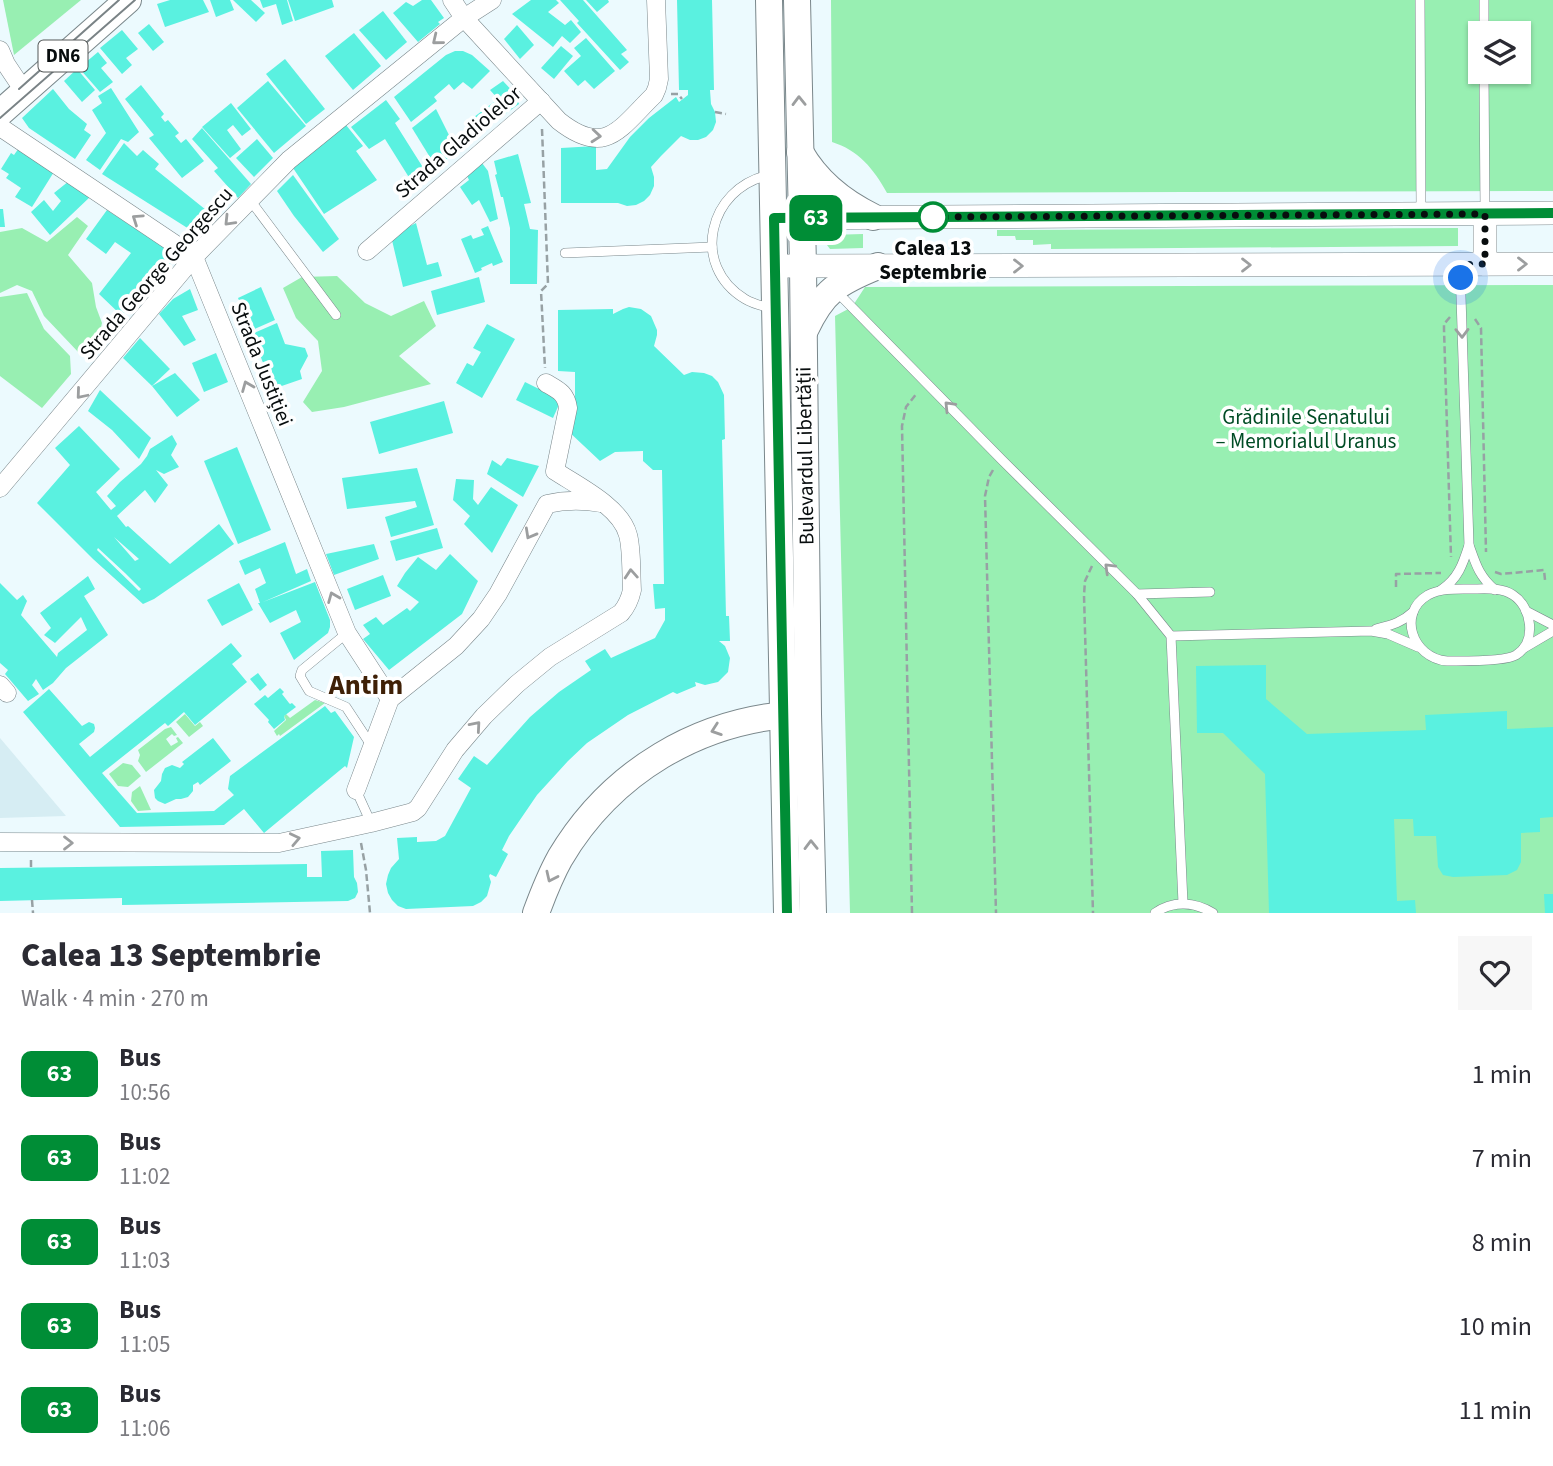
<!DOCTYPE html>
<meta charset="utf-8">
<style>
:root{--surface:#fff;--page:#f7f7f7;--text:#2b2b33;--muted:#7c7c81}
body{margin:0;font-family:"Source Sans 3",sans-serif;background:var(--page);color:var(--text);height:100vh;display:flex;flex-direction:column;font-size:26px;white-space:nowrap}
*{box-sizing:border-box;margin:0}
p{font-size:23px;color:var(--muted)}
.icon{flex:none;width:38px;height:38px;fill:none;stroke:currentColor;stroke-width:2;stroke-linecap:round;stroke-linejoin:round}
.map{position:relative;height:913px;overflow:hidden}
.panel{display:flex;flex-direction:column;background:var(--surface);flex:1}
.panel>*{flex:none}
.badge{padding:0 14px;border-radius:10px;font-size:24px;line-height:46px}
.tools{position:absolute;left:1468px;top:21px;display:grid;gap:14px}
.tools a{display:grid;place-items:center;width:63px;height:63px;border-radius:0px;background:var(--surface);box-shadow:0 2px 5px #0004;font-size:35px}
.you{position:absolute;width:35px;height:35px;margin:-18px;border:5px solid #fff;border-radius:50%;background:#1a73e8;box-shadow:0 0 0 10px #1a73e833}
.map>.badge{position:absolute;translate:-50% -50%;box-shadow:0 0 0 4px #fff}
.round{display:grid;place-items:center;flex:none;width:74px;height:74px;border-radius:0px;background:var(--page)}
.head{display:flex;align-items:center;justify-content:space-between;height:119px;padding:0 21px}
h1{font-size:33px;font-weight:800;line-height:52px}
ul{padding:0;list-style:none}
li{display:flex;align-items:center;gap:21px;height:84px;padding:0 21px}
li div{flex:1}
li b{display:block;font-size:26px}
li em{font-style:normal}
li .badge{min-width:77px;font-weight:700;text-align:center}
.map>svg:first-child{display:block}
.built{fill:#d6edf3}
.green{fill:#98efb2;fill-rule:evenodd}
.building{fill:#5af1e0;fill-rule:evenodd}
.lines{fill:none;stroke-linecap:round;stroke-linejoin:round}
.lane-casing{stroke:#7a878b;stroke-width:10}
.street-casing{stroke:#7a878b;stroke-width:19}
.secondary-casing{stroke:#7a878b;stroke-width:24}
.primary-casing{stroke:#7a878b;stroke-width:28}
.path{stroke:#97a1a4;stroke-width:2.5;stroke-dasharray:7 3.5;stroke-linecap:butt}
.lane{stroke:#fff;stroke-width:9}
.street{stroke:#fff;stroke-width:18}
.secondary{stroke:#fff;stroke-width:23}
.primary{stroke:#fff;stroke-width:26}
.tram{stroke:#7a8386;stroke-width:2}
.oneway{stroke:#9c9e9f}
.line-casing{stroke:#fff;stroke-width:16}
.line{stroke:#008d36;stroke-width:10}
.walk{stroke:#080d0e;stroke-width:7;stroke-dasharray:0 12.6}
.stop-dot{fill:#fff;stroke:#008d36;stroke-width:3.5}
.labels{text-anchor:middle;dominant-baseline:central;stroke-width:7;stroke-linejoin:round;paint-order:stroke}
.shield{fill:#fff;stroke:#525656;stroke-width:2}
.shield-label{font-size:19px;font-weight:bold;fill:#080d0e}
.street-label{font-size:21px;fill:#080d0e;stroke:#fff}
.stop-label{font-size:21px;font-weight:bold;fill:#080d0e;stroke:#fff}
.park-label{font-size:21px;fill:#004c25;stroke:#fff}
.district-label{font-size:28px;font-weight:bold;fill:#3f2006;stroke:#fff}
</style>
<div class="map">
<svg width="1553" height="913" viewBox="0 0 1553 913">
<rect width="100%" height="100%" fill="#ecfafe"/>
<!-- built -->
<polygon class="built" points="0,738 66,816 0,818"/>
<!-- green -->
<g class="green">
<polygon points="3,0 81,0 14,55"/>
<path d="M831 0H1553V191L887 193C874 169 858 150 832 142ZM1480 33H1519V72H1480Z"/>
<polygon points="77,217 88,226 68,255 92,283 96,307 102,323 97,345 80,354 44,316 32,291 17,285 0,293 0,232 22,228 47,242"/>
<polygon points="1458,228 1458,246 1051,249 1051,244 1033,245 1033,240 1016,240 1015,236 997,236 997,230"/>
<polygon points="863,234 863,248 830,249 827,245 826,237 829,235"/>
<polygon points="337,276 365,303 391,316 424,301 436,326 399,356 431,384 344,407 312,412 303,402 322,371 318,341 296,318 283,288 302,277"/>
<polygon points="1553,285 1553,913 850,913 835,316 852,307 865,287"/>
<polygon points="27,293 44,329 70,356 71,374 42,408 0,376 0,297"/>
<polygon points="315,700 325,703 280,736 279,734 277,736 274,731 286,720 284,716 286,714 290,718"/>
<polygon points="185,714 195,726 200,722 203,726 189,737 176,722"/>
<polygon points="171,727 177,735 174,736 172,734 166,739 171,746 178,742 176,738 178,737 183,743 146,772 138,761 140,755 138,750 165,729"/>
<polygon points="123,763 132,765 141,776 128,787 118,786 109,774"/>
<polygon points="140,786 151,810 138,811 131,801 132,792"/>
</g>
<!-- building -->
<g class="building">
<polygon points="170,0 203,0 209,12 165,27 157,4"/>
<polygon points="210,0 230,0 234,10 216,17"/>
<polygon points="233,0 251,0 265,13 256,22"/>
<polygon points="260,0 287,0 293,21 282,25 276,4 263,8"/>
<polygon points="288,0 332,0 334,7 295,21"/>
<polygon points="422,0 431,0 444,18 438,22 440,24 418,42 393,13 406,2 413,6"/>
<polygon points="531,0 556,0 559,3 548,12 565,25 571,20 581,32 570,43 562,36 553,47 512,14"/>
<polygon points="560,0 583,0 627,50 621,54 629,62 620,70 577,23 579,21"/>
<polygon points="586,0 608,0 609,2 597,12"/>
<polygon points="677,0 712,0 714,90 710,90 711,104 715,112 716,122 713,130 706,137 698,140 690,140 681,136 661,156 651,167 654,177 654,186 650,195 644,201 636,205 627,206 618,203 561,203 561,148 596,146 596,170 607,169 630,137 649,118 676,97 679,102 688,95 688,90 679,90"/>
<polygon points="383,11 407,42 386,60 359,30"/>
<polygon points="149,24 164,42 153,51 138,33"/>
<polygon points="517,25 534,45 520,59 504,39"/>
<polygon points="122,30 138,49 126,58 132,65 122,74 100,48"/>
<polygon points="354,33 381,66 353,90 325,56"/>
<polygon points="586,38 615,71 594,89 585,80 578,86 564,71 581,56 574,48"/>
<polygon points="561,46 573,56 554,79 541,68"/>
<polygon points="455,51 463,51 472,55 490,71 472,89 463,82 454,90 449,84 434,97 437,101 411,122 394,97 446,55"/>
<polygon points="98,52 107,63 101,68 113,82 100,92 79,68"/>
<polygon points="285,59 325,109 306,124 266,74"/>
<polygon points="77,69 95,90 82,102 64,81"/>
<polygon points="268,81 306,126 274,153 237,108"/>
<polygon points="503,81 517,96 519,104 483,130 474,117 498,99 490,90"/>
<polygon points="141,85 164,114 161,117 165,122 168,120 179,133 175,136 181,143 186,139 204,161 182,178 149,138 154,135 125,99"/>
<polygon points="111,88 139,132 128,142 121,139 100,170 86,160 106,133 92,110 102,103 98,96"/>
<polygon points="53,89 69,109 87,124 84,130 91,135 75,159 29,128 22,118"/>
<polygon points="386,100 400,119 395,123 429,177 415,187 385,139 369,149 351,127"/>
<polygon points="231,103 251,129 242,136 233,125 227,130 241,149 230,158 202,127"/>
<polygon points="436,109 457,151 436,167 412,128"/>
<polygon points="346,125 363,146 356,151 377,180 324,214 293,168"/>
<polygon points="202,128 251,184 238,198 214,171 218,168 192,139"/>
<polygon points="257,139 273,158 254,177 236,158"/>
<polygon points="124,143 137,156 143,150 159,164 155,169 211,214 201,224 189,229 102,174"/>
<polygon points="21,145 57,167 32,207 15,197 21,188 6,178 9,174 1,169 11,153 14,155"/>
<polygon points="518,154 531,203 524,204 530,229 538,230 537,284 510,284 510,228 503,197 501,197 495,175 497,174 494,161"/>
<polygon points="482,163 488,171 498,219 490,222 479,200 472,205 460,187 469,180 467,176"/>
<polygon points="293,175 339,239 323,252 294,216 277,191"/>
<polygon points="69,181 91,196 50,235 31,212 44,200 53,211 61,201 54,193"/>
<polygon points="0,209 3,209 5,227 0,227"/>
<polygon points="107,210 171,252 173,261 122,316 99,294 131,253 115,242 106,254 86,239"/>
<polygon points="416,223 427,265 438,262 442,276 403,287 391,236"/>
<polygon points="488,226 503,262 493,266 492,263 481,268 482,270 475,273 461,239 471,235 473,239 484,235 481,229"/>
<polygon points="479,277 485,302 437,315 431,291"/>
<polygon points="261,287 275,320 252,330 238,298"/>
<polygon points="190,289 198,310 182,316 196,340 184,346 159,314 173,299"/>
<polygon points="629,307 641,309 651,316 657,330 657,335 654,346 684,375 692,372 704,373 712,376 718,382 724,395 725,439 722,440 726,616 729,616 730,641 719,641 725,646 730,658 728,672 718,682 705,685 695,682 696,686 677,694 673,692 628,715 587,743 568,761 537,795 509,836 502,850 508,854 496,877 490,874 489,876 491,882 487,896 481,902 473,906 406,909 398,906 392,900 388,893 386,884 388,875 391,868 399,859 397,838 417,837 417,842 436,841 445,836 471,788 458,779 474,756 487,765 530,717 559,692 591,670 585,661 605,649 611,658 655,638 665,620 665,608 655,609 653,584 664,584 662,470 653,470 643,461 643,451 615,452 600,461 567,430 575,416 575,372 558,371 558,310 613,309 613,314 623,309"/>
<polygon points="277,323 285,344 305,348 308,356 300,371 302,379 273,389 252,334"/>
<polygon points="487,324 515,339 482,398 456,383 467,363 473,366 481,352 473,348"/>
<polygon points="140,338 170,369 152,386 123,358"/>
<polygon points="216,353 228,382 204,392 192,363"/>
<polygon points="175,373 200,400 177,417 152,386"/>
<polygon points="525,382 561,400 553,418 516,400"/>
<polygon points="100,390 151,438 139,459 112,430 88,411"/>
<polygon points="444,401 453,433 379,454 370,422"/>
<path d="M79 426 120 469 96 492 111 510 116 506 107 496 120 482 141 464 147 456 150 449 172 435 177 444 171 455 179 467 164 474 156 470 168 485 155 503 145 490 117 516 126 527 128 526 170 564 219 524 234 544 154 599 143 604 93 559 37 503 70 465 55 448ZM114 537 139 559 135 561ZM98 548 125 573 141 589 139 591 97 550Z"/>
<polygon points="237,447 271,530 238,544 204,461"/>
<polygon points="507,458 539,466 523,497 487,474 492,460 501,466"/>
<polygon points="417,468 434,525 391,537 385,517 417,507 415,501 347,509 342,478"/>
<polygon points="456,479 474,480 473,499 478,505 491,487 518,505 492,553 464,524 470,516 453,500"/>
<polygon points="437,528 443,548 396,561 390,541"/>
<polygon points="285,542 296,574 307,569 311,581 263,602 315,582 330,620 330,627 328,633 294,660 280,633 301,622 296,610 270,623 258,603 260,603 255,589 266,583 260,568 245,575 239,561"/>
<polygon points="374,544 379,559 334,575 326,554"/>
<polygon points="450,554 478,581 462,614 389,670 363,639 370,634 363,625 376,617 383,625 407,608 410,611 419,602 397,586 405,573 418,557 436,570"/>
<polygon points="383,575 391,596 355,610 347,589"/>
<polygon points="88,576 95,589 84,596 108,635 66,668 53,683 43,690 36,679 32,685 39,694 28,701 5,674 8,670 0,663 0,583 17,600 23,595 27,601 21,615 57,657 58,653 87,630 81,617 55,643 44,635 51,628 40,613"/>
<polygon points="239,583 253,610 222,626 207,600"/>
<polygon points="231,643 242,656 232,664 247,682 195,725 184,712 168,726 165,723 102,773 137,813 214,811 234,795 228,789 230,776 325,706 331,713 335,711 354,737 347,768 345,766 264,833 244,809 224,825 120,827 23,712 49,689 82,726 89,722 94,724 95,728 94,732 79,744 90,757"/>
<polygon points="1266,665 1266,699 1307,734 1426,730 1425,715 1507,711 1507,729 1553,727 1553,817 1540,818 1540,832 1521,833 1521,862 1517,870 1507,875 1453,877 1443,875 1438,867 1436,836 1414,836 1413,819 1394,819 1397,901 1415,900 1416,913 1269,913 1265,774 1223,733 1197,733 1196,666"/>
<polygon points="258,673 267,685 260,691 250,679"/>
<polygon points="280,688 284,692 282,694 289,703 290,704 292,703 296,707 284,716 285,720 274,729 268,722 269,720 254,704 265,695 268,698"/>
<polygon points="213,738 231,761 200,785 198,782 193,785 193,791 188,797 181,799 176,799 165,804 158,801 155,798 154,790 161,781 162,774 165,768 172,765 180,768 184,764 182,762"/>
<polygon points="353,850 354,877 357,883 358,892 355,898 348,901 122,905 122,898 0,901 0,868 307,864 307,877 322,877 321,851"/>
<polygon points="1544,894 1553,894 1553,913 1545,913"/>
</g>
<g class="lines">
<defs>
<g id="lane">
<polyline points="1420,0 1421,213"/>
<polyline points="1484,0 1484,33"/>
<polyline points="1484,72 1485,213"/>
<path d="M769 175C708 188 690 266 745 299 753 304 762 306 771 308"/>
<polyline points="250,200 336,315"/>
<polyline points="565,253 712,247"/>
<path d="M1460 266 1469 545C1476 565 1479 576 1495 590"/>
<polyline points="837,292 1002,460 1137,594 1171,636 1183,903"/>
<path d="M1471 589C1484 589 1501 587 1513 595 1532 607 1537 642 1516 655 1505 662 1460 661 1447 661 1412 658 1397 613 1428 595 1441 588 1457 589 1471 589Z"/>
<path d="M1441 590C1458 579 1463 564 1469 545"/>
<polyline points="1137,594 1210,592"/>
<polyline points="1526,611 1553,625"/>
<path d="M1376 629C1391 625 1401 623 1413 612"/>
<polyline points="347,633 302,670 300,676 309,691 346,707 371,745"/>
<polyline points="1171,636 1371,631 1388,634 1418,647"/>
<polyline points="1524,648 1553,631"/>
<polyline points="356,790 371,823"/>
<path d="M1155 913C1173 900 1195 902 1213 913"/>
</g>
<g id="street">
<path d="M452 0 464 18 559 121C606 158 620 128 654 95L657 88 659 79 656 0"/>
<polyline points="0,50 6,64 24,91"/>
<polyline points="0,127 194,257 347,633 390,699"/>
<polyline points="367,251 541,101"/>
<polyline points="0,488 194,257 289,160 464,18 492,0"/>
<polyline points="0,685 7,693"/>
<path d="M356 790 390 699 456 646 481 619 498 594 547 504C565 500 583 500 601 503"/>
<path d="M0 842 279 843 371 823 413 812 418 808 455 750 484 716 517 684 550 657 621 613C627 606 630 599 632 590 631 574 632 549 628 535 621 507 578 486 555 471L568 408C566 393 558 390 546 383"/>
</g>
<g id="secondary">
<polyline points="1485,214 1485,264"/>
<polyline points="774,218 1553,213"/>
<polyline points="786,266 1553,264"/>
</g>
<g id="primary">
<polyline points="769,0 787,913"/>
<polyline points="797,0 803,266 808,714 813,913"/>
<polyline points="0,113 128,0"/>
<path d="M800 152C817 182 842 202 873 217"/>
<path d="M805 330C823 291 838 282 878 266"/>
<path d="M536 913C543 894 550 876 560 858 611 772 699 719 799 714"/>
</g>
</defs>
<!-- lane casing -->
<use href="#lane" class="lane-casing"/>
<!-- street casing -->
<use href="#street" class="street-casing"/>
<!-- secondary casing -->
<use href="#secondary" class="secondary-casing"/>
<!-- primary casing -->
<use href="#primary" class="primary-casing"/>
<!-- path -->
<g class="path">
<polyline points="671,94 678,94 682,99"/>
<polyline points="715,112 726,114"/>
<polyline points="542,129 548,284 541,291 545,368"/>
<polyline points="1450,317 1444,324 1444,329 1451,557"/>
<polyline points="1475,319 1481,328 1486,552"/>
<polyline points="993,470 989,477 985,496 996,913"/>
<polyline points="1092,566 1085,581 1084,595 1093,913"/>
<polyline points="1495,572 1501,574 1544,570 1545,580"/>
<polyline points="1396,587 1396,574 1441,573"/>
<polyline points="361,843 366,870 370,913"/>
<polyline points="31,860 31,868"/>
<polyline points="32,900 33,913"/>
<polyline points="912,913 902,426 906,407 917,393"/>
</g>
<!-- lane -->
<use href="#lane" class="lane"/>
<!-- street -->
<use href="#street" class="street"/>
<!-- secondary -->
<use href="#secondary" class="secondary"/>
<!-- primary -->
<use href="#primary" class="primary"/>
<!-- tram -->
<g class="tram">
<polyline points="19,89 119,0"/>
<polyline points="0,118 135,0"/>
</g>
</g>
<!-- one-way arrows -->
<defs><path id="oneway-chevron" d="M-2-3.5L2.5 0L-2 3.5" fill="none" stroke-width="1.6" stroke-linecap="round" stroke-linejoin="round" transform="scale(1.75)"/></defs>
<g class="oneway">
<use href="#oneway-chevron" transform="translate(437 40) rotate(141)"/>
<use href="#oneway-chevron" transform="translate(799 101) rotate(-91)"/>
<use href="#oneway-chevron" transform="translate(596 136) rotate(5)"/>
<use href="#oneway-chevron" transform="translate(137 219) rotate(-146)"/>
<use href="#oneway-chevron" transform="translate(229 221) rotate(134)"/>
<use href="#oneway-chevron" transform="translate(1522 264)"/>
<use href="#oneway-chevron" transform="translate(1246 265)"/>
<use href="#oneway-chevron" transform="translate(1018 266)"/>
<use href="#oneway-chevron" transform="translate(1462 333) rotate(89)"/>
<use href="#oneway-chevron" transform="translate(247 386) rotate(-112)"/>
<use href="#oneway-chevron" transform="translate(81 394) rotate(130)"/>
<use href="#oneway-chevron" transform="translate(949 406) rotate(-134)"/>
<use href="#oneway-chevron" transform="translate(530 534) rotate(119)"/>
<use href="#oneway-chevron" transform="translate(1109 568) rotate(-136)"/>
<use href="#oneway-chevron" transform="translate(631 574) rotate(-94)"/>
<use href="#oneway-chevron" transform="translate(333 597) rotate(-112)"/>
<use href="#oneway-chevron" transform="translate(476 726) rotate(-49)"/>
<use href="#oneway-chevron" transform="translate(716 730) rotate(161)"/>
<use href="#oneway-chevron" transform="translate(295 839) rotate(-12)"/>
<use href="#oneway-chevron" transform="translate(68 843)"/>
<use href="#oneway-chevron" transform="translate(811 845) rotate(-91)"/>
<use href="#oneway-chevron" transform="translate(551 877) rotate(115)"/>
</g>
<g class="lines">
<defs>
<polyline id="line" points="787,913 774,218 1553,213"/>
</defs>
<!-- line casing -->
<use href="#line" class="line-casing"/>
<!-- line -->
<use href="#line" class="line"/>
<!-- walk -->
<polyline class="walk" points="933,217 1485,214 1485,264 1460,265 1461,278"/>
</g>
<!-- markers -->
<circle class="stop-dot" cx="933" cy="217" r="14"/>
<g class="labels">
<!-- shield labels -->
<rect class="shield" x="38.5" y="40.5" width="49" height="31" rx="5"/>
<g class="shield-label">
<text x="63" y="56">DN6</text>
</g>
<!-- street labels -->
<g class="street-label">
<text transform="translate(458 142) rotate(-41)">Strada Gladiolelor</text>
<text transform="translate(156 273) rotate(-49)">Strada George Georgescu</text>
<text transform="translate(262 364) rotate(68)">Strada Justiției</text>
<text transform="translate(805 456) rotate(-91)">Bulevardul Libertății</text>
</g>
<!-- stop labels -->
<g class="stop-label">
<text x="933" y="248">Calea 13<tspan x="933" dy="24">Septembrie</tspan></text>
</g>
<!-- park labels -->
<g class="park-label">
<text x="1306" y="417">Grădinile Senatului<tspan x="1306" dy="24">– Memorialul Uranus</tspan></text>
</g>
<!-- district labels -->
<g class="district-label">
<text x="366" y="685">Antim</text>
</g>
</g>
</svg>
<div class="tools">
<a><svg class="icon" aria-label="layers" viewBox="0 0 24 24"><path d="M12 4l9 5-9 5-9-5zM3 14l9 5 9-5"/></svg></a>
</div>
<div class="you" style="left:1461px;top:278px"></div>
<b class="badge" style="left:816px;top:218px;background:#008d36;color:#fff">63</b>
</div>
<section class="panel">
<div class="head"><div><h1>Calea 13 Septembrie</h1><p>Walk · 4 min · 270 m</p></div><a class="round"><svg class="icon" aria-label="heart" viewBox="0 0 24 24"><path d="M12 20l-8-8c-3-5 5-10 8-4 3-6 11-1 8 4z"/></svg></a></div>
<ul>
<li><span class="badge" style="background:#008d36;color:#fff">63</span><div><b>Bus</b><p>10:56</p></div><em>1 min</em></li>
<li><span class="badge" style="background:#008d36;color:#fff">63</span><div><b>Bus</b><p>11:02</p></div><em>7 min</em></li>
<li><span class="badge" style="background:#008d36;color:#fff">63</span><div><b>Bus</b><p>11:03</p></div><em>8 min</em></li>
<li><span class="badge" style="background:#008d36;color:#fff">63</span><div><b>Bus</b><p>11:05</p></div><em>10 min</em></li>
<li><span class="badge" style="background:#008d36;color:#fff">63</span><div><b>Bus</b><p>11:06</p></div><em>11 min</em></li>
</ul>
</section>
